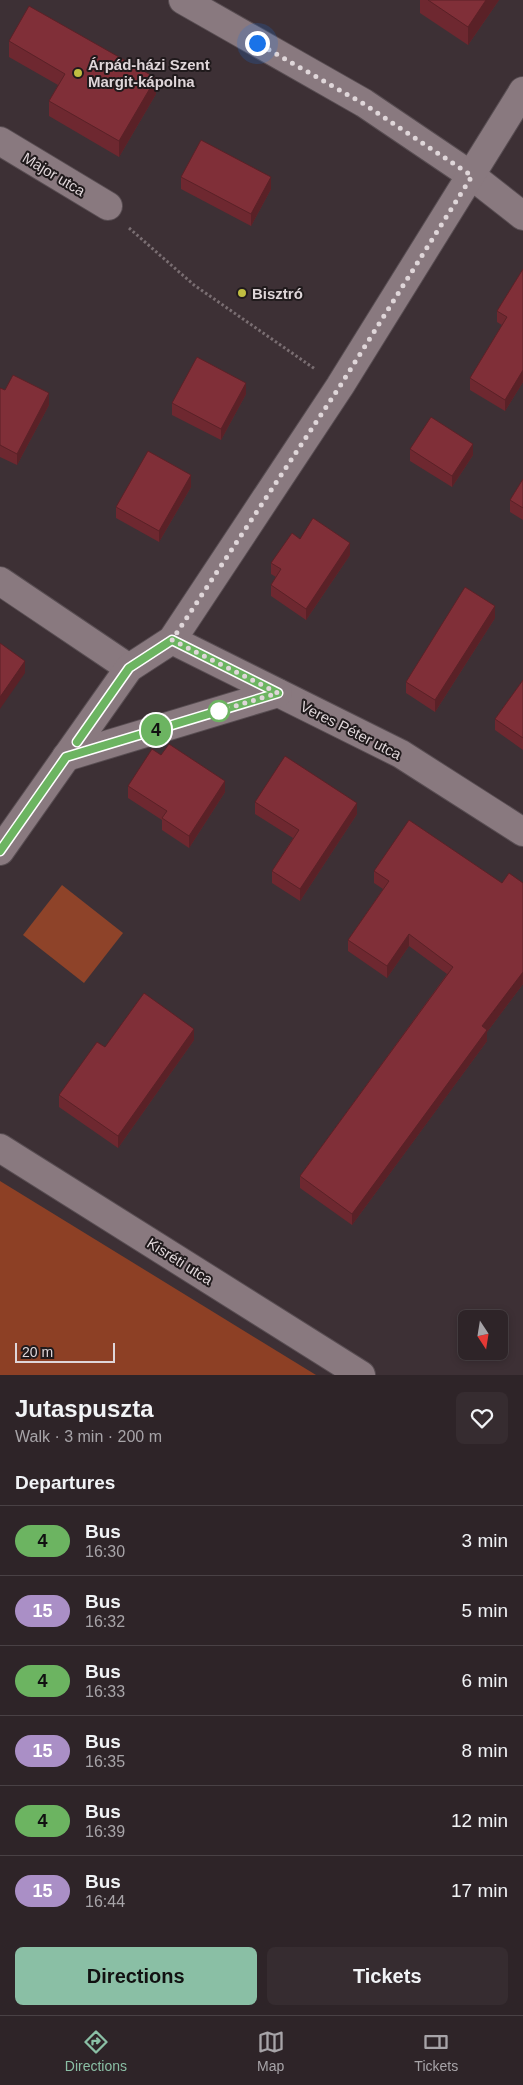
<!DOCTYPE html>
<meta charset="utf-8">
<style>
:root{--surface:#2e2428;--page:#362c30;--text:#f1f3f6;--muted:#a7a4a8;--line:#494145;--accent:#8abfa5}
body{margin:0;font-family:Helvetica,sans-serif;background:var(--page);color:var(--text);height:100vh;display:flex;flex-direction:column;font-size:19px;white-space:nowrap}
*{box-sizing:border-box;margin:0}
p{font-size:16px;color:var(--muted)}
.icon{flex:none;width:28px;height:28px;fill:none;stroke:currentColor;stroke-width:2;stroke-linecap:round;stroke-linejoin:round}
.map{position:relative;height:1375px;overflow:hidden}
.side{display:flex;flex-direction:column;background:var(--surface);flex:1}
.side>*{flex:none}
.badge{padding:0 10px;border-radius:16px;font-size:18px;line-height:32px}
.needle{width:32px;rotate:168deg}
.buttons{position:absolute;left:458px;top:1310px;display:grid;gap:10px}
.buttons a{display:grid;place-items:center;width:50px;height:50px;border-radius:8px;background:var(--surface);box-shadow:0 2px 8px #0003,0 0 0 1px var(--line);font-size:25px}
.scale{position:absolute;left:15px;bottom:12px;width:100px;box-sizing:border-box;padding-left:5px;border:2px solid #dfd6d9;border-top:0;font-size:14px;line-height:18px;white-space:nowrap;color:#dfd6d9;-webkit-text-stroke:4px #201a1c;paint-order:stroke}
.you{position:absolute;width:25px;height:25px;margin:-12px;border:4px solid #fff;border-radius:50%;background:#1a73e8;box-shadow:0 0 0 8px #1a73e833}
.map>.badge{position:absolute;translate:-50% -50%;box-shadow:0 0 0 2px #fff}
h2{padding:0 15px;font-size:19px;line-height:45px}
.round{display:grid;place-items:center;flex:none;width:52px;height:52px;border-radius:8px;background:var(--page)}
.headline{display:flex;align-items:center;justify-content:space-between;height:85px;padding:0 15px}
h1{font-size:24px;font-weight:700;line-height:38px}
.action{display:flex;gap:10px;margin-top:auto;padding:10px 15px}
.action a{flex:1;height:58px;border-radius:8px;background:var(--accent);color:#111;font-size:20px;font-weight:700;line-height:58px;text-align:center}
.action a+a{background:var(--page);color:var(--text)}
ul{padding:0;list-style:none}
li{display:flex;align-items:center;gap:15px;height:70px;padding:0 15px;border-top:1px solid var(--line)}
li div{flex:1}
li b{display:block;font-size:19px}
li em{font-style:normal}
li .badge{min-width:55px;font-weight:700;text-align:center}
.tabs{display:flex;justify-content:space-around;align-items:center;height:70px;border-top:1px solid var(--line);background:var(--surface);font-size:14px;color:var(--muted)}
.tabs a{display:grid;justify-items:center;gap:2px}
.tabs .selected{color:var(--accent)}
.map>svg:first-child{display:block}
.green{fill:#8e4329}
.forest{fill:#8d4025}
.lines{fill:none;stroke-linecap:round;stroke-linejoin:round}
.street-casing{stroke:#584d52;stroke-width:30}
.path{stroke:#7a6e72;stroke-width:3;stroke-dasharray:2.5 2.5;stroke-linecap:butt}
.street{stroke:#89797f;stroke-width:28}
.wall{fill:#6e2830}
.shaded-wall{fill:#5a2127}
.building{fill:#802f38;stroke:#5a2127}
.line-casing{stroke:#fff;stroke-width:11}
.line{stroke:#6cb461;stroke-width:8}
.walk{stroke:#dfd6d9;stroke-width:5;stroke-dasharray:0 9}
.poi-dot{fill:#c0be41;stroke:#201a1c;stroke-width:2}
.stop-dot{fill:#fff;stroke:#6cb461;stroke-width:2.5}
.labels{text-anchor:middle;dominant-baseline:central;stroke-width:4;stroke-linejoin:round;paint-order:stroke}
.poi-label{font-size:15px;font-weight:bold;fill:#dfd6d9;stroke:#201a1c;text-anchor:start}
.street-label{font-size:15px;fill:#dfd6d9;stroke:#201a1c}
</style>
<div class="map">
<svg width="523" height="1375" viewBox="0 0 523 1375">
<rect width="100%" height="100%" fill="#3d3035"/>
<!-- green -->
<polygon class="green" points="62,885 123,933 84,983 23,935"/>
<!-- forest -->
<polygon class="forest" points="0,1181 316,1375 0,1375"/>
<g class="lines">
<defs>
<g id="street">
<polyline points="183,0 364,103 472,176 523,216"/>
<polyline points="0,141 108,206"/>
<polyline points="0,581 129,668"/>
<polyline points="172,640 401,754 523,832"/>
<polyline points="66,757 278,693"/>
<polyline points="0,851 129,668 172,640 340,386 523,91"/>
<polyline points="0,1148 361,1375"/>
</g>
</defs>
<!-- street casing -->
<use href="#street" class="street-casing"/>
<!-- path -->
<polyline class="path" points="129,228 194,285 315,369"/>
<!-- street -->
<use href="#street" class="street"/>
</g>
<!-- wall -->
<g class="wall">
<polygon points="420,0 499,0 468,45 420,13"/>
<polygon points="9,41 156,94 119,157 49,116 49,101 58,85 9,57"/>
<polygon points="181,177 271,189 251,226 181,189"/>
<polygon points="523,269 523,382 505,411 470,390 470,378 502,325 497,322 497,311"/>
<polygon points="0,388 49,405 17,465 0,457"/>
<polygon points="246,394 221,440 172,415 172,403"/>
<polygon points="410,449 473,455 452,487 410,461"/>
<polygon points="523,479 523,520 510,512 510,500"/>
<polygon points="191,487 159,542 116,518 116,507"/>
<polygon points="300,539 350,555 306,620 271,596 271,585 276,577 271,574 271,563"/>
<polygon points="495,618 435,712 406,693 406,682"/>
<polygon points="523,680 523,750 495,730 495,719"/>
<polygon points="161,755 225,792 189,848 162,830 162,820 128,798 128,786"/>
<polygon points="255,802 357,814 300,901 272,883 272,871 293,838 255,814"/>
<polygon points="374,871 502,883 523,883 523,984 487,1032 487,1041 352,1225 300,1188 300,1176 447,974 409,946 387,978 348,951 348,940 383,889 374,883"/>
<polygon points="194,1040 118,1148 59,1107 59,1095"/>
</g>
<!-- shaded-wall -->
<g class="shaded-wall">
<polygon points="486,0 499,0 468,45 468,27"/>
<polygon points="156,78 156,94 119,157 119,141"/>
<polygon points="271,177 271,189 251,226 251,214"/>
<polygon points="523,370 523,382 505,411 505,400"/>
<polygon points="246,383 246,394 221,440 221,429"/>
<polygon points="49,393 49,405 17,465 17,454"/>
<polygon points="473,444 473,455 452,487 452,476"/>
<polygon points="191,475 191,487 159,542 159,531"/>
<polygon points="350,543 350,555 306,620 306,609"/>
<polygon points="495,606 495,618 435,712 435,700"/>
<polygon points="25,661 25,673 0,709 0,697"/>
<polygon points="225,781 225,792 189,848 189,836"/>
<polygon points="357,803 357,814 300,901 300,889"/>
<polygon points="409,934 409,946 387,978 387,966"/>
<polygon points="523,972 523,984 487,1032 487,1041 352,1225 352,1214 482,1026"/>
<polygon points="194,1029 194,1040 118,1148 118,1136"/>
</g>
<!-- building -->
<g class="building">
<polygon points="428,0 486,0 468,27"/>
<polygon points="29,6 156,78 119,141 49,101 65,74 9,41"/>
<polygon points="201,140 271,177 251,214 181,177"/>
<polygon points="523,269 523,370 505,400 470,378 507,317 497,311"/>
<polygon points="197,357 246,383 221,429 172,403"/>
<polygon points="13,375 49,393 17,454 0,445 0,388 5,390"/>
<polygon points="431,417 473,444 452,476 410,449"/>
<polygon points="148,451 191,475 159,531 116,507"/>
<polygon points="523,479 523,508 510,500"/>
<polygon points="313,518 350,543 306,609 271,585 281,569 271,563 292,533 300,539"/>
<polygon points="465,587 495,606 435,700 406,682"/>
<polygon points="0,643 25,661 0,697"/>
<polygon points="523,680 523,738 495,719"/>
<polygon points="169,744 225,781 189,836 162,818 167,811 128,786 152,749 161,755"/>
<polygon points="285,756 357,803 300,889 272,871 299,830 255,802"/>
<polygon points="409,820 502,883 509,873 523,883 523,972 482,1026 487,1030 352,1214 300,1176 453,967 409,934 387,966 348,940 389,881 374,871"/>
<polygon points="144,993 194,1029 118,1136 59,1095 97,1042 105,1047"/>
</g>
<g class="lines">
<defs>
<polyline id="line" points="0,851 66,757 278,693 172,640 129,668 77,742"/>
</defs>
<!-- line casing -->
<use href="#line" class="line-casing"/>
<!-- line -->
<use href="#line" class="line"/>
<!-- walk -->
<polyline class="walk" points="219,711 278,693 172,640 340,386 472,176 364,104 257,43"/>
</g>
<!-- markers -->
<g class="poi-dot">
<circle cx="78" cy="73" r="5"/>
<circle cx="242" cy="293" r="5"/>
</g>
<circle class="stop-dot" cx="219" cy="711" r="10"/>
<g class="labels">
<!-- poi labels -->
<g class="poi-label">
<text x="88" y="64">Árpád-házi Szent<tspan x="88" dy="17">Margit-kápolna</tspan></text>
<text x="252" y="293">Bisztró</text>
</g>
<!-- street labels -->
<g class="street-label">
<text transform="translate(54 174) rotate(31)">Major utca</text>
<text transform="translate(351 730) rotate(27)">Veres Péter utca</text>
<text transform="translate(180 1261) rotate(32)">Kisréti utca</text>
</g>
</g>
</svg>
<div class="buttons">
<a><svg class="needle" viewBox="-14 -14 28 28"><path d="M0-13l5 13h-10z" fill="#e53935"/><path d="M0 13l5-13h-10z" fill="#a7a4a8"/></svg></a>
</div>
<div class="scale">20 m</div>
<div class="you" style="left:257px;top:43px"></div>
<b class="badge" style="left:156px;top:730px;background:#6cb461;color:#111">4</b>
</div>
<section class="side">
<div class="headline"><div><h1>Jutaspuszta</h1><p>Walk · 3 min · 200 m</p></div><a class="round"><svg class="icon" aria-label="heart" viewBox="0 0 24 24"><path d="M12 20l-8-8c-3-5 5-10 8-4 3-6 11-1 8 4z"/></svg></a></div>
<h2>Departures</h2>
<ul>
<li><span class="badge" style="background:#6cb461;color:#111">4</span><div><b>Bus</b><p>16:30</p></div><em>3 min</em></li>
<li><span class="badge" style="background:#aa8fc6;color:#fff">15</span><div><b>Bus</b><p>16:32</p></div><em>5 min</em></li>
<li><span class="badge" style="background:#6cb461;color:#111">4</span><div><b>Bus</b><p>16:33</p></div><em>6 min</em></li>
<li><span class="badge" style="background:#aa8fc6;color:#fff">15</span><div><b>Bus</b><p>16:35</p></div><em>8 min</em></li>
<li><span class="badge" style="background:#6cb461;color:#111">4</span><div><b>Bus</b><p>16:39</p></div><em>12 min</em></li>
<li><span class="badge" style="background:#aa8fc6;color:#fff">15</span><div><b>Bus</b><p>16:44</p></div><em>17 min</em></li>
</ul>
<div class="action"><a>Directions</a><a>Tickets</a></div>
</section>
<nav class="tabs">
<a class="selected"><svg class="icon" aria-label="directions" viewBox="0 0 24 24"><path d="M12 3l9 9-9 9-9-9zM9 14v-3h6M13 9l2 2-2 2"/></svg>Directions</a>
<a><svg class="icon" aria-label="map" viewBox="0 0 24 24"><path d="M3 6l6-2 6 2 6-2v14l-6 2-6-2-6 2zM9 4v14M15 6v14"/></svg>Map</a>
<a><svg class="icon" aria-label="tickets" viewBox="0 0 24 24"><path d="M3 7h18v10H3zM15 7v10"/></svg>Tickets</a>
</nav>
